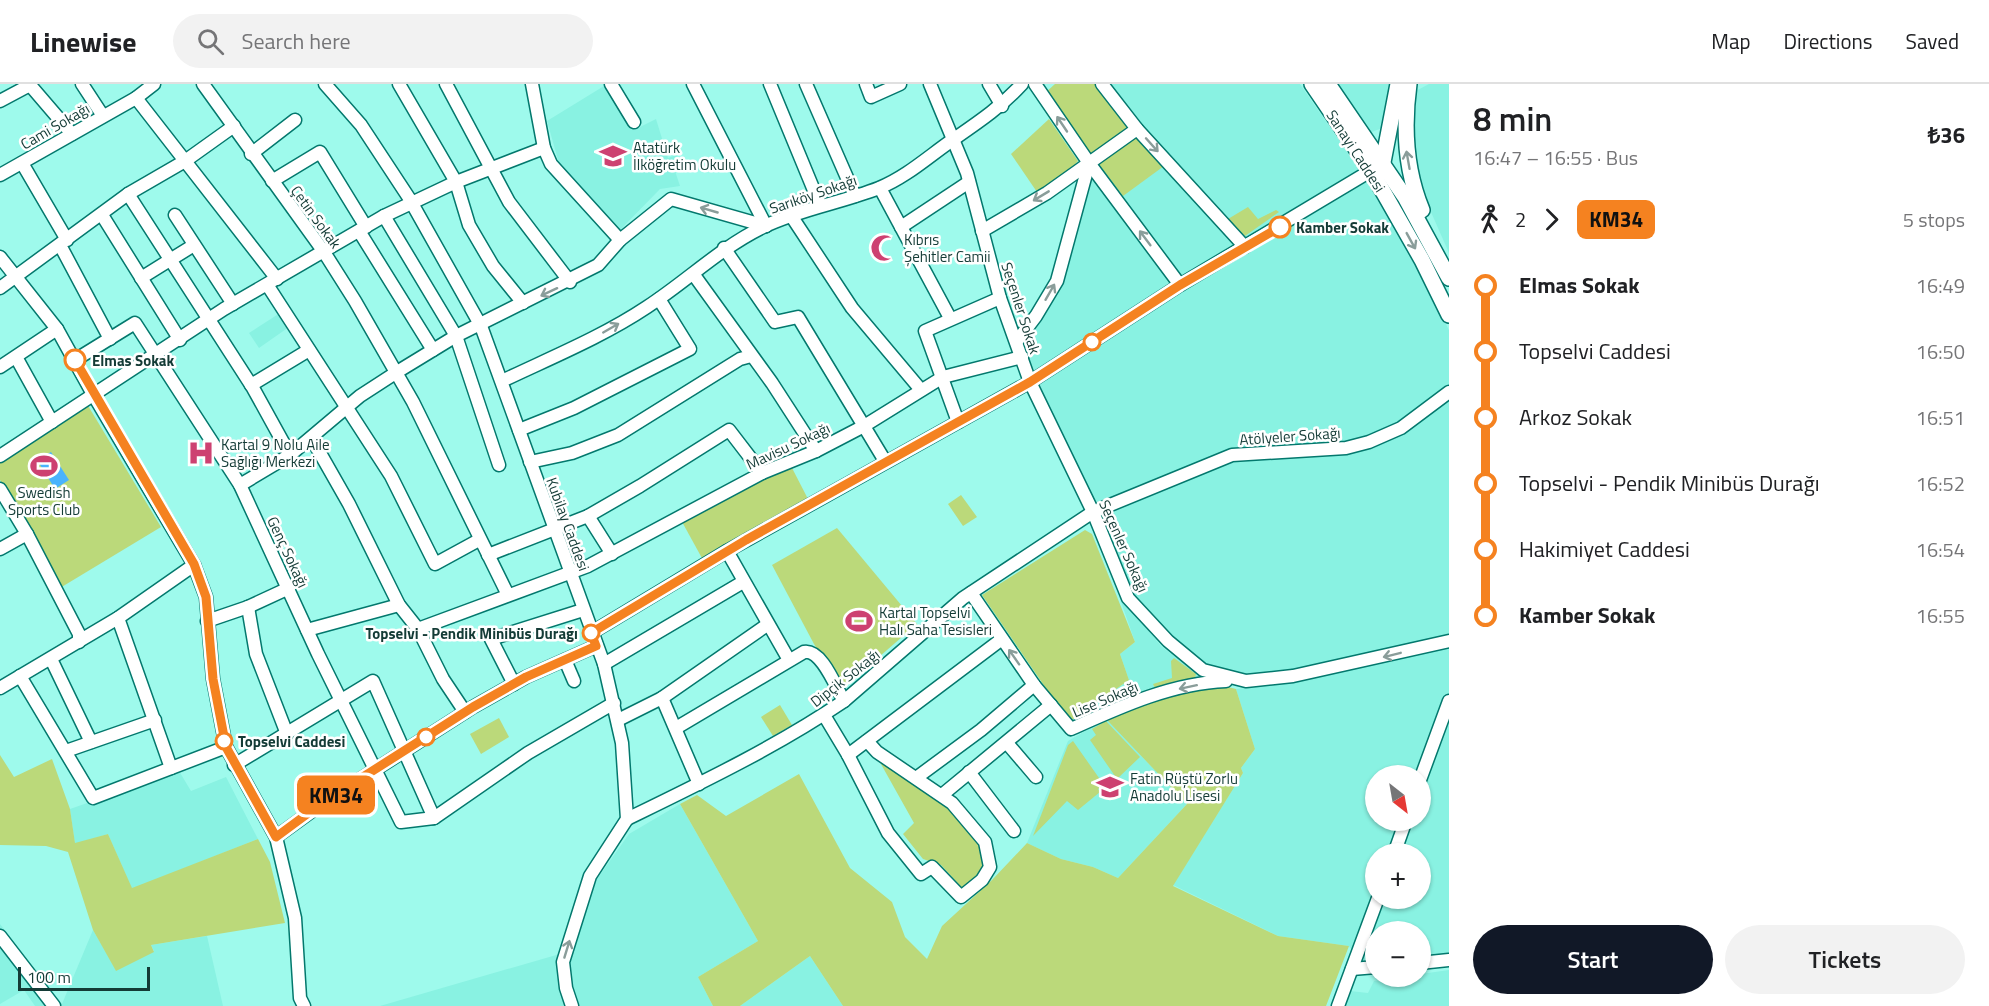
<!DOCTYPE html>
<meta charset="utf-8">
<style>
:root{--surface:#fff;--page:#f2f2f2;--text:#202124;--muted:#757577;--line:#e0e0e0;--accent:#111827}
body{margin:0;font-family:"Titillium Web",sans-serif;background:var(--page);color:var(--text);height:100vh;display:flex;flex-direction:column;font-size:22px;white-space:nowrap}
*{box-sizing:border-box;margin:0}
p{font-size:20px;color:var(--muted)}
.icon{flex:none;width:33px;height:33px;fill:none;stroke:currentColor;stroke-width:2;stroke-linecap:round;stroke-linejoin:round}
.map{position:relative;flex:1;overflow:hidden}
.side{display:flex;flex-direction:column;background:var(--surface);width:540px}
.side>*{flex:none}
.badge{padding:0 12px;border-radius:9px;font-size:21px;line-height:39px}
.needle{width:39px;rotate:149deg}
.fabs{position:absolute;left:1365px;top:681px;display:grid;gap:12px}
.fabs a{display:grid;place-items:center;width:66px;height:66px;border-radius:50%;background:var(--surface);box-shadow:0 2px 4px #0004;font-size:30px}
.scale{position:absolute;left:18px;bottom:15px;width:132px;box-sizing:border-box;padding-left:6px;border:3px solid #143b36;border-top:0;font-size:16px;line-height:21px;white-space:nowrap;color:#143b36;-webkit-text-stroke:4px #fff;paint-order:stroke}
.map>.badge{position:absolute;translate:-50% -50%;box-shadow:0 0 0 3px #fff}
.legs{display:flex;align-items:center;gap:9px;height:66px;padding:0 24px;font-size:20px}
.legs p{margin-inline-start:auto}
.head{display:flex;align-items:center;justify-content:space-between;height:102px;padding:0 24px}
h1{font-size:33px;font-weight:600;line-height:45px}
.cta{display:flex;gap:12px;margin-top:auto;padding:12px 24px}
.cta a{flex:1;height:69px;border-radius:36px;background:var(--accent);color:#fff;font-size:24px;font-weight:600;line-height:69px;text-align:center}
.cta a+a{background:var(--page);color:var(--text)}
ul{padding:0 24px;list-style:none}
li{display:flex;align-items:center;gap:21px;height:66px;font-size:22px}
li i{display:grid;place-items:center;width:9px;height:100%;margin:0 8px;background:currentColor}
li i::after{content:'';width:15px;height:15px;margin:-8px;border:4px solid;border-radius:50%;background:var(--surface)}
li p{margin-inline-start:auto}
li:first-child i{background:linear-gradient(#0000 50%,currentColor 0)}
li:last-child i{background:linear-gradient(currentColor 50%,#0000 0)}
header{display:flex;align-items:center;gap:36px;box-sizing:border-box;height:84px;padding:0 30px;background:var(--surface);border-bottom:2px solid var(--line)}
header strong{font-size:28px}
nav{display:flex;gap:33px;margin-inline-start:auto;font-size:21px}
.search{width:420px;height:54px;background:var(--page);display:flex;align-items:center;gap:15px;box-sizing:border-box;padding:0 21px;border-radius:33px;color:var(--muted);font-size:22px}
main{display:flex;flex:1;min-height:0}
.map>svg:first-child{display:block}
.built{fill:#89f2e2;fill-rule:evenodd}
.green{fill:#bbd97a}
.water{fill:#4ab3fd}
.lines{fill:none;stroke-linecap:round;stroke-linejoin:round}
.minor-casing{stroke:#03786d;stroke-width:15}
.major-casing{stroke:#03786d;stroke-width:18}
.minor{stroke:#fff;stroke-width:12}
.major{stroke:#fff;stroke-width:15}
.oneway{stroke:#8a9d9a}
.line-1-casing{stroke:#fff;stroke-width:14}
.line-1{stroke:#f58220;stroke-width:9}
.stop-1-dot{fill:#fff;stroke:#f58220;stroke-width:3}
.labels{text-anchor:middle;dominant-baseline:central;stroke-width:5;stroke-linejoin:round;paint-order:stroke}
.street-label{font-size:15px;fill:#143b36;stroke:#fff}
.poi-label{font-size:15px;fill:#143b36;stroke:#fff;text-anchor:start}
.stop-label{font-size:15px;font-weight:bold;fill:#143b36;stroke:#fff;text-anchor:start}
</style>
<header>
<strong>Linewise</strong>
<div class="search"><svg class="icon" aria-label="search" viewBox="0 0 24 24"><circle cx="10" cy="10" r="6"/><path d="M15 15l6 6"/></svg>Search here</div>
<nav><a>Map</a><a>Directions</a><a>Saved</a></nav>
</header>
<main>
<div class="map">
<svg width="1449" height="922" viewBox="0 0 1449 922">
<rect width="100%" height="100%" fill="#9efaec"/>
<!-- built -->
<g class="built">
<path d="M1095 0H1300L1358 84 1394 142 1449 246V873L1421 877 1420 848H1376L1375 883 1364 884 1349 862 1278 852 1173 801 1243 689 1241 684 1255 665 1236 605 1255 603 1254 591 1205 587 1171 562 1133 512 1030 294 1022 259 1060 194 1078 123 1097 80 1164 82ZM1376 692H1420V736H1376ZM1376 770H1420V814H1376Z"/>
<polygon points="1334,0 1391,0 1385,43 1369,49"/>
<polygon points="1429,0 1449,0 1449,169 1420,103 1412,53 1412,9"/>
<polygon points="604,2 634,46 656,35 668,74 676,71 681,84 675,87 680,102 660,105 620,146 559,79 547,37"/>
<polygon points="280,229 289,243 259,264 249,249"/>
<polygon points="1119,512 1162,563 1198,590 1197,595 1104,624 1099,617 1129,596 1120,570 1135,558"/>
<polygon points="1106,635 1187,720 1118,794 1093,783 1061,775 1027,759 1068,657"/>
<polygon points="179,687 191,707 226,693 258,755 132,805 108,750 75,760 70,725"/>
<polygon points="680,720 758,857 698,893 713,922 380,922 570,867 597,795 629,750"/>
<polygon points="0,840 62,920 93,846 116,886 154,867 151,861 207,852 223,922 35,922 24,906 0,920"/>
<polygon points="810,872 843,922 740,922"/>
<polygon points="1449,886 1449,922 1344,922 1350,907 1368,909 1374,897 1420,892 1421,890"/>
</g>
<!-- green -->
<g class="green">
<polygon points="1055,0 1095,0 1164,82 1123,112 1045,9"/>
<polygon points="1049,35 1078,77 1070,87 1039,111 1011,70"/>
<polygon points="1248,123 1258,135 1276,126 1279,128 1245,152 1228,135"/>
<polygon points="87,320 161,443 60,504 0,396 0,376"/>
<polygon points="791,382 808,415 703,476 681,436"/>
<polygon points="961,411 977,433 963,442 948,420"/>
<polygon points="837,444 917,540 842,605 814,560 772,481"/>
<polygon points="1085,446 1092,450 1135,558 1120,570 1129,596 1069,638 982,511"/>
<polygon points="1174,574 1196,590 1195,594 1155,604 1153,600 1172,594 1171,577"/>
<polygon points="1224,602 1236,605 1255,665 1241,684 1243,689 1173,802 1278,852 1349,862 1326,922 843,922 810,872 740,922 713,922 698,893 758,857 680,720 697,711 726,732 799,690 850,784 892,818 905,853 927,875 942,842 992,796 1027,759 1061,775 1093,783 1118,794 1187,720 1106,635 1155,615"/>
<polygon points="780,621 792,641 773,652 761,633"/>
<polygon points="499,634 509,653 481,670 470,650"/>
<polygon points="1106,637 1140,673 1117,695 1090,656 1096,651 1092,645"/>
<polygon points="1073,657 1104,701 1098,705 1100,708 1078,726 1067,717 1033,752 1068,661"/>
<polygon points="0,671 14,693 52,675 70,725 75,759 108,750 132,804 258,755 270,778 285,839 151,861 154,868 116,887 93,846 68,768 46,762 0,761"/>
<path d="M877 673C906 691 989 740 987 779 986 792 975 800 965 807L941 781 923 775 903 750 914 739Z"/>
</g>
<!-- water -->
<polygon class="water" points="51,368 69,396 55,405 37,376"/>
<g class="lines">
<defs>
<g id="minor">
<polyline points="82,0 103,32"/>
<polyline points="203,0 324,168 355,217 413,318 508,511"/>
<polyline points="325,0 361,41 409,114 481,242 604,580 622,659 627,735 590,792 563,878 566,904 572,922"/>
<polyline points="399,0 456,98 469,141 493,182 523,219"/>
<polyline points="446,0 509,118 570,198"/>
<polyline points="532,0 544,64 551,80 620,156"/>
<polyline points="611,0 634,38"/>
<polyline points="693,0 766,142"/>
<polyline points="770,0 820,121"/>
<polyline points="806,0 855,112"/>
<polyline points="866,0 871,13 900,0"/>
<polyline points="930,0 967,89 1000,214 1030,298 1093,428 1128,514 1168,557 1203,586 1246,597 1293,592 1449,557"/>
<polyline points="989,0 1002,22"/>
<polyline points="1035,0 1089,79 1180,201"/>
<polyline points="1102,0 1137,45 1245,163"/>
<polyline points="136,14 277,195"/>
<polyline points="0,17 30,1 72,50"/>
<polyline points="251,70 295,36"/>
<polyline points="22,79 67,156"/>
<polyline points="0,91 136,14 154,0"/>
<polyline points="272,97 320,68 366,143"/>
<polyline points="880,104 950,234"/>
<polyline points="128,110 253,304 290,371"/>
<polyline points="102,131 180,256"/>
<polyline points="175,131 233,220"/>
<polyline points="384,132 456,252 499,381"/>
<polyline points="792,133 852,224 921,306"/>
<polyline points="901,143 969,98"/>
<polyline points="359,147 433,266"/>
<polyline points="982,147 1047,109 1137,45"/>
<polyline points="60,161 110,255"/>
<polyline points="724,164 775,238 798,233 885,377"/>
<polyline points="0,173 57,245 94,312 194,481 206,513 213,595 226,663 276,753 295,834 300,914 304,922"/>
<polyline points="694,191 772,299 816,367"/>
<polyline points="141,194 194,161"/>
<polyline points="268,202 391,392 435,480 479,456"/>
<polyline points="0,204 128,110 185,77 234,42"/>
<polyline points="1017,257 1036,232 1057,197 1089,79"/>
<polyline points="16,273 52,338"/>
<polyline points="75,276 135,239 240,401 318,570 401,738 434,734 528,669 614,619"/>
<polyline points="0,283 57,245"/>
<path d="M502 297C550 274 602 253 647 223 687 197 720 164 763 143 800 125 841 119 879 104 906 93 928 73 951 57 977 39 1000 24 1022 0"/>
<polyline points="251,301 309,266"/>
<polyline points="958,338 925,247 1000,214"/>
<polyline points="519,346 574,324 690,265 659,215"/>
<polyline points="312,355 349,420 399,521 418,545 443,595 465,628"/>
<polyline points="0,372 224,225 384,132 456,98 544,64"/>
<polyline points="530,378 572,369 618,351 740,275 751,272"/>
<polyline points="240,401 290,371 360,312 397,288 456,252 598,181 620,156 671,115 766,142"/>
<polyline points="0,405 27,450 79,550 79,558"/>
<polyline points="588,432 612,470"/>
<polyline points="0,465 27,450"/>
<polyline points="727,467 789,576"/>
<polyline points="488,471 588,432 640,402 729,346 762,389"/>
<path d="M971 509 1034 601 1071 645C1120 623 1172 599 1226 597"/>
<polyline points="248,523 256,570 287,650"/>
<polyline points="118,534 171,684"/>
<polyline points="207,537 248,523 289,504"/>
<polyline points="418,545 588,482 762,389 816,367 864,342 943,293 1022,273"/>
<polyline points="307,546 399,521"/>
<polyline points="591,549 727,467 1030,298 1180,201 1377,83"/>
<polyline points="51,575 91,658"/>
<polyline points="565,576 574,597"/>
<polyline points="604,580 743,498"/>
<polyline points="20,592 93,714 226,663"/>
<polyline points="514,600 491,555 583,526"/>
<polyline points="0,604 118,534 194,481"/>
<polyline points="662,614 699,700"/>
<polyline points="824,631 848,671 888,749 921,790 932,783 961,813 982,796 990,783 985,758 952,719 877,668 867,657"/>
<polyline points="618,636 662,614 767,541"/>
<path d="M676 644 804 568C822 565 836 604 844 617"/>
<polyline points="1007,659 1036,693"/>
<polyline points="66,667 155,636"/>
<polyline points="848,671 1002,555"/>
<polyline points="234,681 373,597 434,734"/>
<polyline points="969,688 1014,747"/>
<polyline points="916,694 981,646 1034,601"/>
<polyline points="1420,696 1449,617"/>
<polyline points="942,711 1051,621"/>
<path d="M627 735C701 699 776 663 844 617L963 514 1093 428 1232 371 1346 364 1369 358 1401 344 1449 308"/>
<polyline points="276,753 323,719 473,623 526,593 596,562"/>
<polyline points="1394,770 1406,736"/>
<polyline points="0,852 54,922"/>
<polyline points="1420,879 1449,876"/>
<polyline points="1352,885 1376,883"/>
<polyline points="1338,922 1378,814"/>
</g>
<g id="major">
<polyline points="1312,0 1372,88 1422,176 1449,231"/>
<polyline points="1328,0 1405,113 1449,194"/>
<path d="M1409 0C1403 44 1405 85 1422 126"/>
<polyline points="1383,78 1398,0"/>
</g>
</defs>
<!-- minor casing -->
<use href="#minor" class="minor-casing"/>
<!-- major casing -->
<use href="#major" class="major-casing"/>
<!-- minor -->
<use href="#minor" class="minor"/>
<!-- major -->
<use href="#major" class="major"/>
</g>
<!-- one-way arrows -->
<defs><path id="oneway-shaft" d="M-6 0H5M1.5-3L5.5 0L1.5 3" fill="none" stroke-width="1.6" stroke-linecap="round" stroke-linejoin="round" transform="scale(1.5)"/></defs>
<g class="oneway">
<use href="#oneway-shaft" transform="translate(1062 40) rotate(-124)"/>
<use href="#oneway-shaft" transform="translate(1152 61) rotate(48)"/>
<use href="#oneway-shaft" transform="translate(1408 76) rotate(-100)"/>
<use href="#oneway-shaft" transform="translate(1041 112) rotate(149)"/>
<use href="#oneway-shaft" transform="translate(709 126) rotate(-164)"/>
<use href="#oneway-shaft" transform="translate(1145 154) rotate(-127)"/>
<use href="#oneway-shaft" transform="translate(1411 157) rotate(61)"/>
<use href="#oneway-shaft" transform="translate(549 208) rotate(155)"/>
<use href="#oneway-shaft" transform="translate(1050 208) rotate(-60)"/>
<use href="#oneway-shaft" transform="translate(611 244) rotate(-30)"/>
<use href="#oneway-shaft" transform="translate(1392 571) rotate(166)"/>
<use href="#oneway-shaft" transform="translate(1014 573) rotate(-125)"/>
<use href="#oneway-shaft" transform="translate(1188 603) rotate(168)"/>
<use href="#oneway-shaft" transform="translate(567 865) rotate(-73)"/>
</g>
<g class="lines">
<defs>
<polyline id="line-1" points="75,276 194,480 206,513 213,595 226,663 276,753 322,719 473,623 526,593 596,562 591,549 746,456 1030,298 1180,201 1280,143"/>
</defs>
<!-- line-1 casing -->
<use href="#line-1" class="line-1-casing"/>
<!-- line-1 -->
<use href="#line-1" class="line-1"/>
</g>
<!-- icons -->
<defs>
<symbol id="school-bare" viewBox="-9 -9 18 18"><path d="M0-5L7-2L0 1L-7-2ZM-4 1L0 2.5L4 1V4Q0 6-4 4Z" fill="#cd4171" stroke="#fff" stroke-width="2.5" paint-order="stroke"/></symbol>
<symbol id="mosque-bare" viewBox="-9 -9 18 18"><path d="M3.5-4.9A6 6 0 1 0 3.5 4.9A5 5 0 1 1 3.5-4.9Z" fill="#cd4171" stroke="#fff" stroke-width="2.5" paint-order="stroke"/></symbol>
<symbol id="hospital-bare" viewBox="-9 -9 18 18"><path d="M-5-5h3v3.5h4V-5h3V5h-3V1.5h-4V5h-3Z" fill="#cd4171" stroke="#fff" stroke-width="2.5" paint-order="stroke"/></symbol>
<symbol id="stadium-bare" viewBox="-9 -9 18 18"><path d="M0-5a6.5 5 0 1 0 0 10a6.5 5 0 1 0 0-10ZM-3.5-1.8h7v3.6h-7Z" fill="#cd4171" stroke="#fff" stroke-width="2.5" paint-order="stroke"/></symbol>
</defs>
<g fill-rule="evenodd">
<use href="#school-bare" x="594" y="53" width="38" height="38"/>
<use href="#mosque-bare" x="865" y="145" width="38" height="38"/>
<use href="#hospital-bare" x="182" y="350" width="38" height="38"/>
<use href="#stadium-bare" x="25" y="363" width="38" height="38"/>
<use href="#stadium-bare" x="840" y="518" width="38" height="38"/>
<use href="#school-bare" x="1091" y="684" width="38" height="38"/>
</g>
<!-- markers -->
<g class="stop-1-dot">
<circle cx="1280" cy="143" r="10"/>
<circle cx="1092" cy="258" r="8"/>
<circle cx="75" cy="276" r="10"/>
<circle cx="591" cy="549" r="8"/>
<circle cx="426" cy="653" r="8"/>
<circle cx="224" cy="657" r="8"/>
</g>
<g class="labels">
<!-- street labels -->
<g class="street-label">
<text transform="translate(55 42) rotate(-30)">Cami Sokağı</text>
<text transform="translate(1356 67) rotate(57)">Sanayi Caddesi</text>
<text transform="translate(813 110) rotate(-19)">Sarıköy Sokağı</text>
<text transform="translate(316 133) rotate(54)">Çetin Sokak</text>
<text transform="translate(1021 224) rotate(72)">Seçenler Sokak</text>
<text transform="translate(1290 352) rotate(-4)">Atölyeler Sokağı</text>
<text transform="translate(788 362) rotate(-25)">Mavisu Sokağı</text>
<text transform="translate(568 440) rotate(70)">Kubilay Caddesi</text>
<text transform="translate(1124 462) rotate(66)">Seçenler Sokağı</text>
<text transform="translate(288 468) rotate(65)">Genç Sokağı</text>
<text transform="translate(845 594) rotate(-38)">Dipçik Sokağı</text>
<text transform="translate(1105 615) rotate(-23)">Lise Sokağı</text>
</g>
<!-- poi labels -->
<g class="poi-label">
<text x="633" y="63">Atatürk<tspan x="633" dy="17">İlköğretim Okulu</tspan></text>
<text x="904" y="155">Kıbrıs<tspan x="904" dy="17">Şehitler Camii</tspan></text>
<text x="221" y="360">Kartal 9 Nolu Aile<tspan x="221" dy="17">Sağlığı Merkezi</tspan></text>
<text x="44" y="408" text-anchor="middle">Swedish<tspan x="44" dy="17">Sports Club</tspan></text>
<text x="879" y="528">Kartal Topselvi<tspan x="879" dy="17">Halı Saha Tesisleri</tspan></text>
<text x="1130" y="694">Fatin Rüştü Zorlu<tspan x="1130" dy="17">Anadolu Lisesi</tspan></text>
</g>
<!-- stop labels -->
<g class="stop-label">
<text x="1296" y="143">Kamber Sokak</text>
<text x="92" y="276">Elmas Sokak</text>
<text x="578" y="549" text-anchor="end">Topselvi - Pendik Minibüs Durağı</text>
<text x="238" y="657">Topselvi Caddesi</text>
</g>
</g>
</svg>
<div class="fabs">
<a><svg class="needle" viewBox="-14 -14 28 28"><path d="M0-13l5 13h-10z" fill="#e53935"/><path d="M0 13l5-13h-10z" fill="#757577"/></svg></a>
<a>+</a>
<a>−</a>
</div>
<div class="scale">100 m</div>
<b class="badge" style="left:336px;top:711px;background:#f58220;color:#111">KM34</b>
</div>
<section class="side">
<div class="head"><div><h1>8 min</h1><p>16:47 – 16:55 · Bus</p></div><b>₺36</b></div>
<div class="legs"><svg class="icon" aria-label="walk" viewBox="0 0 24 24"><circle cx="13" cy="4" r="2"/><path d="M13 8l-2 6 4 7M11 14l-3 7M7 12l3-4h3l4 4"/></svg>2<svg class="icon" aria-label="forward" viewBox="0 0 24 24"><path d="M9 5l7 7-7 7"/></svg><b class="badge" style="background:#f58220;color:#111">KM34</b><p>5 stops</p></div>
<ul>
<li><i style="color:#f58220"></i><b>Elmas Sokak</b><p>16:49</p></li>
<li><i style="color:#f58220"></i><span>Topselvi Caddesi</span><p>16:50</p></li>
<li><i style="color:#f58220"></i><span>Arkoz Sokak</span><p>16:51</p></li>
<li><i style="color:#f58220"></i><span>Topselvi - Pendik Minibüs Durağı</span><p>16:52</p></li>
<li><i style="color:#f58220"></i><span>Hakimiyet Caddesi</span><p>16:54</p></li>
<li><i style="color:#f58220"></i><b>Kamber Sokak</b><p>16:55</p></li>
</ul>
<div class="cta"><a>Start</a><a>Tickets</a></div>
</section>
</main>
